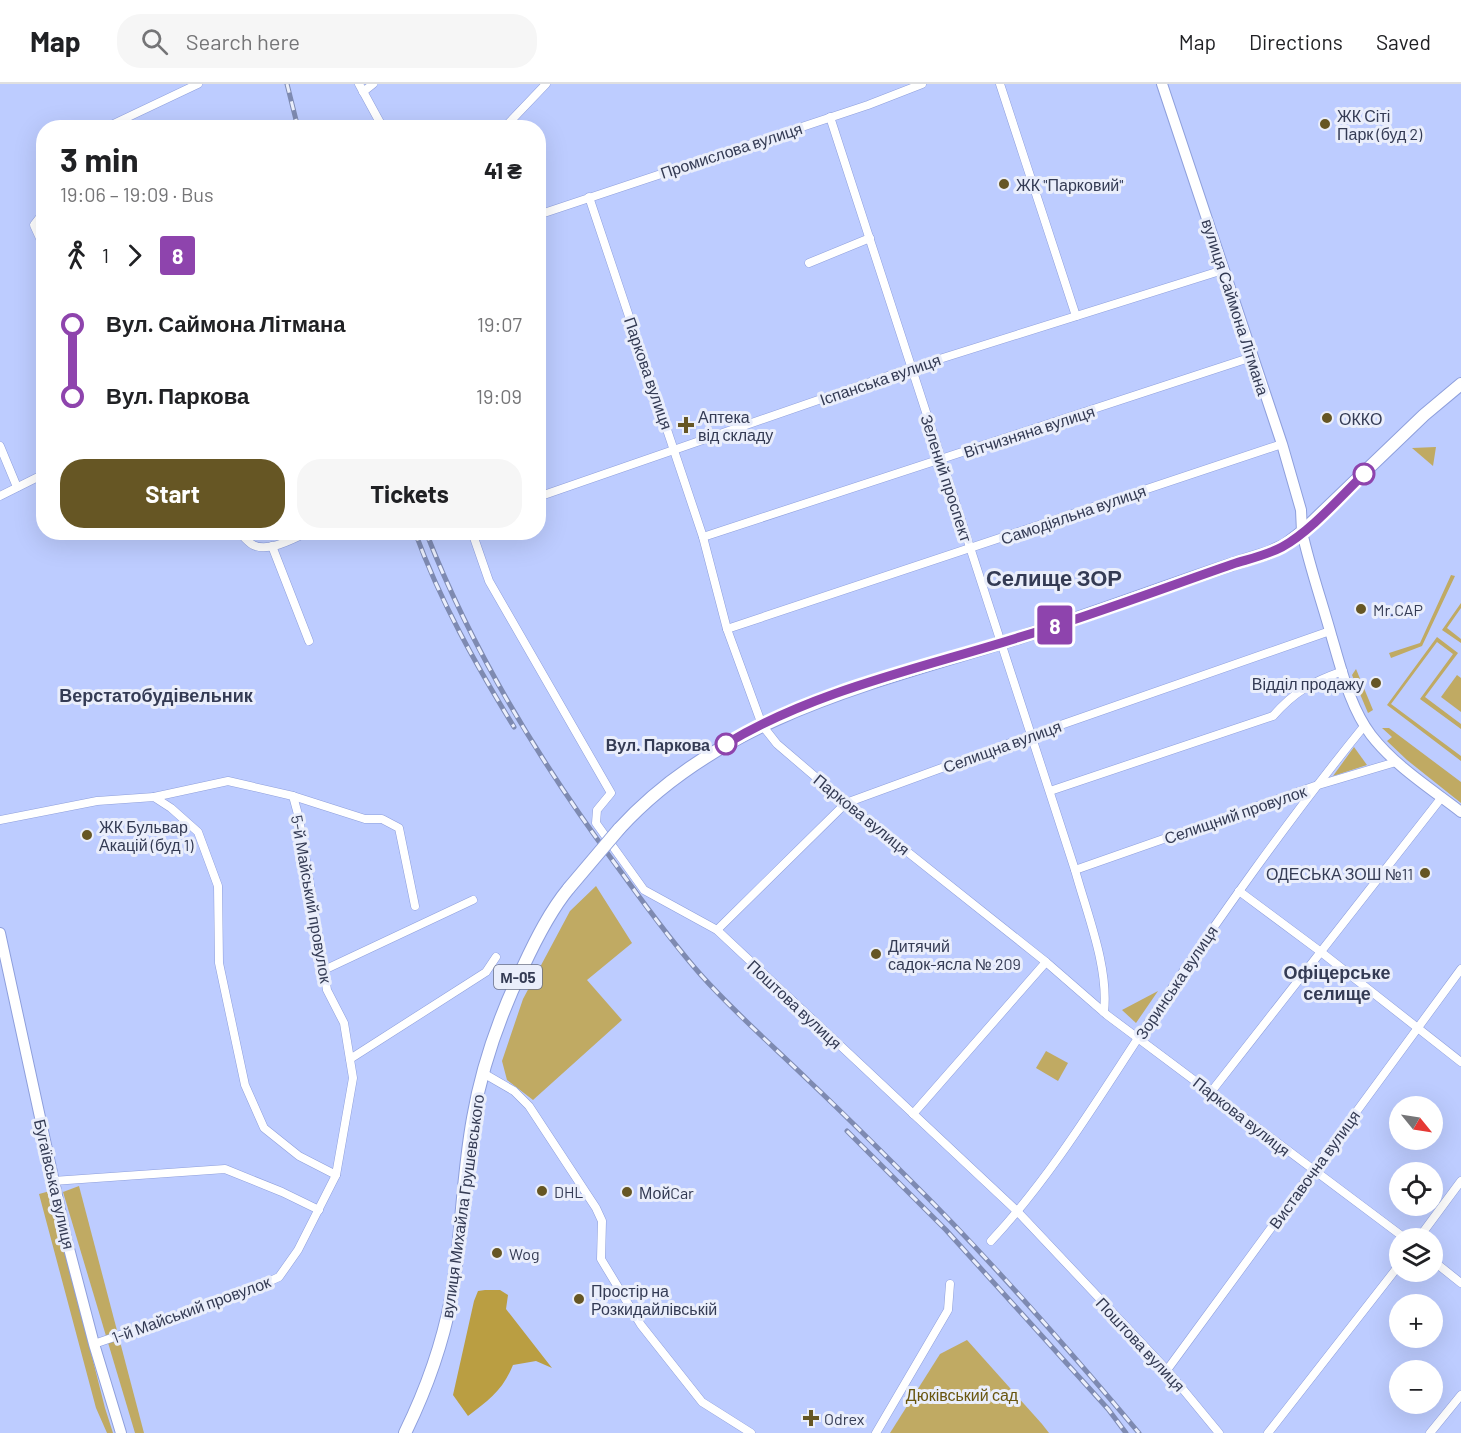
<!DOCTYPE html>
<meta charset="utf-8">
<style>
:root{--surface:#fff;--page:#f6f6f6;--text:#202124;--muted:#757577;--line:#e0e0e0;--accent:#665624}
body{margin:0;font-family:Barlow,sans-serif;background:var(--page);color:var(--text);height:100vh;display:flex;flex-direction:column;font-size:22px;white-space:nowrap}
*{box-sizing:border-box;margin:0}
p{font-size:20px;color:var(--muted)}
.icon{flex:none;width:33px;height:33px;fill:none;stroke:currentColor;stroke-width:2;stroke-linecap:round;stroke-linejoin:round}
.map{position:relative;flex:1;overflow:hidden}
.sheet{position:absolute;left:36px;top:36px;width:510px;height:420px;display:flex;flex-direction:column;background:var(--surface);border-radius:24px;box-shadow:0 6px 24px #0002}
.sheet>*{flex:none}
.badge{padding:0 12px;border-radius:4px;font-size:21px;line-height:39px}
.needle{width:39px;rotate:120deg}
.controls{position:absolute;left:1389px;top:1012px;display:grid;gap:12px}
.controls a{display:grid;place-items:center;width:54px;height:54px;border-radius:50%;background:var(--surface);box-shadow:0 6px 24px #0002;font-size:30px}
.map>.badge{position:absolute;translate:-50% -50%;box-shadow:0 0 0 3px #fff}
.legs{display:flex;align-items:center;gap:9px;height:66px;padding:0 24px;font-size:20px}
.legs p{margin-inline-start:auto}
.head{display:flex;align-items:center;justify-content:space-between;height:102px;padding:0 24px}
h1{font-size:33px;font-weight:700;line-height:45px}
.button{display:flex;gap:12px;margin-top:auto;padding:12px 24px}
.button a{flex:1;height:69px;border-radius:24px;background:var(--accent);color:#fff;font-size:24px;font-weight:700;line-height:69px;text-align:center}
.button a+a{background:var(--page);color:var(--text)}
ul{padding:0 24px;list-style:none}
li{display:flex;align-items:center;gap:21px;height:72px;font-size:22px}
li i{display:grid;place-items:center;width:9px;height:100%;margin:0 8px;background:currentColor}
li i::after{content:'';width:15px;height:15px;margin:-8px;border:4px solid;border-radius:50%;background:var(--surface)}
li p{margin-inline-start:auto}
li:first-child i{background:linear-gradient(#0000 50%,currentColor 0)}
li:last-child i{background:linear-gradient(currentColor 50%,#0000 0)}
header{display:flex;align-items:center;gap:36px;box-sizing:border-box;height:84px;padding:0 30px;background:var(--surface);border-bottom:2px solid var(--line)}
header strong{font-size:28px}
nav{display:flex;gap:33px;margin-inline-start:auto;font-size:21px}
.search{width:420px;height:54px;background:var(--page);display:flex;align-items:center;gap:15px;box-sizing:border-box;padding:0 21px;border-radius:24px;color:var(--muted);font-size:22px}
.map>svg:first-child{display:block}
.green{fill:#c0aa63}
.forest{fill:#ba9e42}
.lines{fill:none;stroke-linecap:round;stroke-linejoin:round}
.minor-casing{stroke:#8e9fdc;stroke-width:9}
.tertiary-casing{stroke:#8e9fdc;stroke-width:12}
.secondary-casing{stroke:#8e9fdc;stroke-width:12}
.primary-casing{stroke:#8e9fdc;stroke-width:14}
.minor{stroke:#fff;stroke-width:8}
.tertiary{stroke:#fff;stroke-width:10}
.secondary{stroke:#fff;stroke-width:10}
.primary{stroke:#fff;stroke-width:12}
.rail-casing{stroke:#7e8ab1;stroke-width:5}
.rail{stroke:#eaeefb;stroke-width:3;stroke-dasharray:9;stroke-linecap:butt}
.primary-bridge-casing{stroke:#8e9fdc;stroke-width:14;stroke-linecap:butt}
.primary-bridge{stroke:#fff;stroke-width:12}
.line-1-casing{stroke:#fff;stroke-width:14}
.line-1{stroke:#8e44ad;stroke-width:9}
.poi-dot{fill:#665624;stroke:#eaeefb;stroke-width:2}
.stop-1-dot{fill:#fff;stroke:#8e44ad;stroke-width:3}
.labels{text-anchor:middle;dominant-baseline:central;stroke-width:6;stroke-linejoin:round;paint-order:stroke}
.shield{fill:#eaeefb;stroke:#6b7186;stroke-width:1.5}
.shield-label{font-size:15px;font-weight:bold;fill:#343b54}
.poi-label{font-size:16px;fill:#343b54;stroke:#eaeefb;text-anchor:start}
.street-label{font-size:16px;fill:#343b54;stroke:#eaeefb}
.stop-label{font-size:16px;font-weight:bold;fill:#343b54;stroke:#eaeefb;text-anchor:end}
.park-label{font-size:16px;fill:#68550e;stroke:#eaeefb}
.neighbourhood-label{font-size:18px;font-weight:bold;fill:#343b54;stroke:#eaeefb}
.district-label{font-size:22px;font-weight:bold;fill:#343b54;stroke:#eaeefb}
</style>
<header>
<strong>Map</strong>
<div class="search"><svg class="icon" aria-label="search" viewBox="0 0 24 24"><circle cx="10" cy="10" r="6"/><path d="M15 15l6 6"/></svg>Search here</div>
<nav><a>Map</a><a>Directions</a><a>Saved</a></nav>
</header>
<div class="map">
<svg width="1461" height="1349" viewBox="0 0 1461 1349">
<rect width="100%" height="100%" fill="#bdccff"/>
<!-- green -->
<g class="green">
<polygon points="1436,363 1433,382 1412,364"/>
<polygon points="1451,491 1455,492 1422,562 1391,574 1389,569 1420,559"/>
<polygon points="1461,519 1461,524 1447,544 1461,555 1461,559 1442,546"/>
<polygon points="1437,553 1458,569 1425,613 1461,640 1461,645 1420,615 1453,570 1437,558 1391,620 1461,672 1461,677 1387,621"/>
<polygon points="1356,585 1373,626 1368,629 1352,591"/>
<polygon points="1457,591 1461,594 1461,628 1441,613"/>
<polygon points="1382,644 1389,644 1461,698 1461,719 1407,676 1387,657 1392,653"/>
<polygon points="1354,663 1367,681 1333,692"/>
<polygon points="596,802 632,859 587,896 622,936 533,1016 507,996 502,977 523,915 570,827"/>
<polygon points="1158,907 1136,939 1122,926"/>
<polygon points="1046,967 1068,979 1058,997 1036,984"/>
<polygon points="79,1102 144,1349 135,1349 63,1108"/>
<polygon points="50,1107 105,1324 113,1349 107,1349 96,1324 39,1110"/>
<polygon points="967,1256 1042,1340 1049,1349 890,1349 940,1270"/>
</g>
<!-- forest -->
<path class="forest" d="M485 1206H500L508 1211 506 1225 552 1284 536 1277 513 1281C503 1306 489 1316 468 1332L453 1311 474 1217 478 1207Z"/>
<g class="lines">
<defs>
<g id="minor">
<polyline points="359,0 383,44"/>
<polyline points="1000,0 1076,232"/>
<polyline points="363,8 373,0"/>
<path d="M830 33 1075 786C1087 830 1109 883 1104 928"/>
<polyline points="105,44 198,0"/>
<polyline points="504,44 546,0"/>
<polyline points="589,113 703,453 727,545 762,641 777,660 846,719 1046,878 1107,931 1406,1155"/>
<polyline points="44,128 34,141 44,163"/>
<polyline points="538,131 868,21 922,0"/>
<polyline points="809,179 870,154"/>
<polyline points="0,362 17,403"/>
<polyline points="0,412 44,390"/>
<polyline points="538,413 911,284 1223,186"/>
<path d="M239 448C243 452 248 458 253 461 269 469 294 454 308 448"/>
<polyline points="472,448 489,497 611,709 597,726 596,739 644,806 717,846 1018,1128 1167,1286 1219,1349"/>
<polyline points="703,453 1252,273"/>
<polyline points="272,462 309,557"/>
<polyline points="727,545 1282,360"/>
<path d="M1050 707 1273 632C1295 607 1312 598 1343 587"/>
<polyline points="293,712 365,735 382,735 399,744 415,822"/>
<polyline points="0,736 97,717 154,713 171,724 198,748 218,802 219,879 245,1001 264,1044 299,1072 336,1091"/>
<polyline points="1075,786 1315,702 1396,678"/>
<polyline points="1239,807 1321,868 1461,978"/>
<polyline points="717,846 846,719 1032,651 1330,547"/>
<polyline points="324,886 473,816"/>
<polyline points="350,975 486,888 496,873"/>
<polyline points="483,989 514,1007 529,1022 596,1124 602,1137 601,1175 641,1241 702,1318 751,1349"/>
<polyline points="1211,1008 1442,713"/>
<polyline points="913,1030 1046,878"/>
<polyline points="53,1097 225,1085 282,1108 319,1126"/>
<polyline points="1418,1155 1461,1097"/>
<path d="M991 1157C1052 1092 1099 1013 1148 939 1217 837 1287 737 1365 641"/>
<polyline points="1432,1176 1461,1199"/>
<polyline points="94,1260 251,1206 279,1193 298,1166 336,1091 353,994 344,939 327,906 299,734 293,712 228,697 154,713"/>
<polyline points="1167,1286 1461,885"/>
<polyline points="876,1349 948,1226 950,1200"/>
<polyline points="1268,1349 1400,1180"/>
<polyline points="1430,1349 1461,1311"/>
</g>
<polyline id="tertiary" points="1162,0 1282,360 1301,426 1302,448"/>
<g id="secondary">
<path d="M1302 448C1310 484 1322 518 1332 554 1342 587 1350 623 1371 651 1395 682 1430 704 1461 728"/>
<polyline points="0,849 66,1153 94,1260 121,1349"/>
</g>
<g id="primary">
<path d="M619 745C723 631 877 598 1018 554 1090 531 1161 504 1233 480L1268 469 1285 461 1302 448 1424 331 1461 300"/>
<path d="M405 1349C426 1306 442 1262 451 1215 462 1155 462 1094 473 1034 482 981 500 931 523 883 536 855 550 827 569 804"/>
</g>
</defs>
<!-- minor casing -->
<use href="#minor" class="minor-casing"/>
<!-- tertiary casing -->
<use href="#tertiary" class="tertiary-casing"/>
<!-- secondary casing -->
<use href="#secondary" class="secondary-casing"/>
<!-- primary casing -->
<use href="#primary" class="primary-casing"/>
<!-- minor -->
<use href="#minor" class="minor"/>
<!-- tertiary -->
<use href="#tertiary" class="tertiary"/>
<!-- secondary -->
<use href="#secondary" class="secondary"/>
<!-- primary -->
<use href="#primary" class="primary"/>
<defs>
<g id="rail">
<polyline points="287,0 298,44"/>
<path d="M415 448C440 517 476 581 514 643"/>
<path d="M426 448C472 567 540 678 616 781 643 818 670 856 701 891 735 929 773 962 809 997 843 1029 876 1062 909 1095 990 1175 1065 1261 1139 1349"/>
<polyline points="847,1047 946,1146 1108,1325 1126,1349"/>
</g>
</defs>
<!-- rail casing -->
<use href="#rail" class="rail-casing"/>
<!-- rail -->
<use href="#rail" class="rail"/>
<defs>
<polyline id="primary-bridge" points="569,804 619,745"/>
</defs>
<!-- primary-bridge casing -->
<use href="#primary-bridge" class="primary-bridge-casing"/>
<!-- primary-bridge -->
<use href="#primary-bridge" class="primary-bridge"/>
</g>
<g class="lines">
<defs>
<path id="line-1" d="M726 660C813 607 921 584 1017 554 1090 532 1161 505 1233 480 1249 475 1267 471 1282 463 1311 447 1340 413 1364 390"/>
</defs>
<!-- line-1 casing -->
<use href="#line-1" class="line-1-casing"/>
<!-- line-1 -->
<use href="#line-1" class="line-1"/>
</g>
<!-- markers -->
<g class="poi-dot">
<circle cx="1325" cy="40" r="6"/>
<circle cx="1004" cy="100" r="6"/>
<circle cx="1327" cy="334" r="6"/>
<path d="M683 332h6v6h6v6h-6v6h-6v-6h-6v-6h6z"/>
<circle cx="1361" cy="525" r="6"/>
<circle cx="1376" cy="599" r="6"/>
<circle cx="87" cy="751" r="6"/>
<circle cx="1425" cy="789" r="6"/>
<circle cx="876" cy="870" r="6"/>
<circle cx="542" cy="1107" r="6"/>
<circle cx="627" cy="1108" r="6"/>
<circle cx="497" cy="1169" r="6"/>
<circle cx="579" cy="1215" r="6"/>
<path d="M808 1325h6v6h6v6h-6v6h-6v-6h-6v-6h6z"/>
</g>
<g class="stop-1-dot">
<circle cx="1364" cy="390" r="10"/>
<circle cx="726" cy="660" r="10"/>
</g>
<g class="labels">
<!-- shield labels -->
<rect class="shield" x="494" y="881" width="48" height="24" rx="4.5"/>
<g class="shield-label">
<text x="518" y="893">М-05</text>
</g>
<!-- poi labels -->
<g class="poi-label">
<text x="1337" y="31">ЖК Сіті<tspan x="1337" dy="18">Парк (буд 2)</tspan></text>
<text x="1016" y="100">ЖК "Парковий"</text>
<text x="698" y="332">Аптека<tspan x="698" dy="18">від складу</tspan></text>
<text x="1339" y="334">ОККО</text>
<text x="1373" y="525">Mr.CAP</text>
<text x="1364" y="599" text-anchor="end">Відділ продажу</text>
<text x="99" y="742">ЖК Бульвар<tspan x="99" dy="18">Акацій (буд 1)</tspan></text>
<text x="1413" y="789" text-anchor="end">ОДЕСЬКА ЗОШ №11</text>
<text x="888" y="861">Дитячий<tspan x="888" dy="18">садок-ясла № 209</tspan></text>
<text x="554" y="1107">DHL</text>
<text x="639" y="1108">МойCar</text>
<text x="509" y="1169">Wog</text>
<text x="591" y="1206">Простір на<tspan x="591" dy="18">Розкидайлівській</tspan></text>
<text x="824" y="1334">Odrex</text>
</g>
<!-- street labels -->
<g class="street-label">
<text transform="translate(731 66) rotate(-18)">Промислова вулиця</text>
<text transform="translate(1236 223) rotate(72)">вулиця Саймона Літмана</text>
<text transform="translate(649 289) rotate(71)">Паркова вулиця</text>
<text transform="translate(880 295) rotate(-19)">Іспанська вулиця</text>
<text transform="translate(1029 347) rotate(-18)">Вітчизняна вулиця</text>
<text transform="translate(947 394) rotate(72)">Зелений проспект</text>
<text transform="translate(1073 430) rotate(-19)">Самодіяльна вулиця</text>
<text transform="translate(1002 662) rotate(-20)">Селищна вулиця</text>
<text transform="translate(862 730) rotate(39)">Паркова вулиця</text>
<text transform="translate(1235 730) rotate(-19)">Селищний провулок</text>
<text transform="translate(312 815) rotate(80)">5-й Майський провулок</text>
<text transform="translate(1176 898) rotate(-56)">Зоринська вулиця</text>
<text transform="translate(795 920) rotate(43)">Поштова вулиця</text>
<text transform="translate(1242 1032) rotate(38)">Паркова вулиця</text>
<text transform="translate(1314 1085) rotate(-54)">Виставочна вулиця</text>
<text transform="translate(55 1100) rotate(77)">Бугаївська вулиця</text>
<text transform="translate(462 1122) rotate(-82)">вулиця Михайла Грушевського</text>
<text transform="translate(191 1225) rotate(-20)">1-й Майський провулок</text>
<text transform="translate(1141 1260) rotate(47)">Поштова вулиця</text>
</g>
<!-- stop labels -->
<g class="stop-label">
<text x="710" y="660">Вул. Паркова</text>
</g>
<!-- park labels -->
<g class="park-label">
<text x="962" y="1310">Дюківський сад</text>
</g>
<!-- neighbourhood labels -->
<g class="neighbourhood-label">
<text x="156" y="611">Верстатобудівельник</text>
<text x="1337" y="888">Офіцерське<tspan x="1337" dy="21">селище</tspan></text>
</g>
<!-- district labels -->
<g class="district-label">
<text x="1054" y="493">Селище ЗОР</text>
</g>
</g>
</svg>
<div class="controls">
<a><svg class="needle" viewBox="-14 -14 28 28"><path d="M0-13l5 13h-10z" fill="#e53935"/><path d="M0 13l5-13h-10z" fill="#757577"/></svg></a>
<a><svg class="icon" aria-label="locate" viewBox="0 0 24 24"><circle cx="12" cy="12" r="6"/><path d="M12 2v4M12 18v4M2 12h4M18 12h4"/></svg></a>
<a><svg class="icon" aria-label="layers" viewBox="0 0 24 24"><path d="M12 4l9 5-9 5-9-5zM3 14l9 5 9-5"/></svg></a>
<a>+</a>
<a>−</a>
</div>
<b class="badge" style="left:1055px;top:541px;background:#8e44ad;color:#fff">8</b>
<section class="sheet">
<div class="head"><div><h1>3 min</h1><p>19:06 – 19:09 · Bus</p></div><b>41 ₴</b></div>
<div class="legs"><svg class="icon" aria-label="walk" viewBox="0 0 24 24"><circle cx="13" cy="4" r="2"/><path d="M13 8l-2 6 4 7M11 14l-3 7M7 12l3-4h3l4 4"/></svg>1<svg class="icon" aria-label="forward" viewBox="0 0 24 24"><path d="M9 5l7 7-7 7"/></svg><b class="badge" style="background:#8e44ad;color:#fff">8</b></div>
<ul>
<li><i style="color:#8e44ad"></i><b>Вул. Саймона Літмана</b><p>19:07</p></li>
<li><i style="color:#8e44ad"></i><b>Вул. Паркова</b><p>19:09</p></li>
</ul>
<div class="button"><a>Start</a><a>Tickets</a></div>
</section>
</div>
